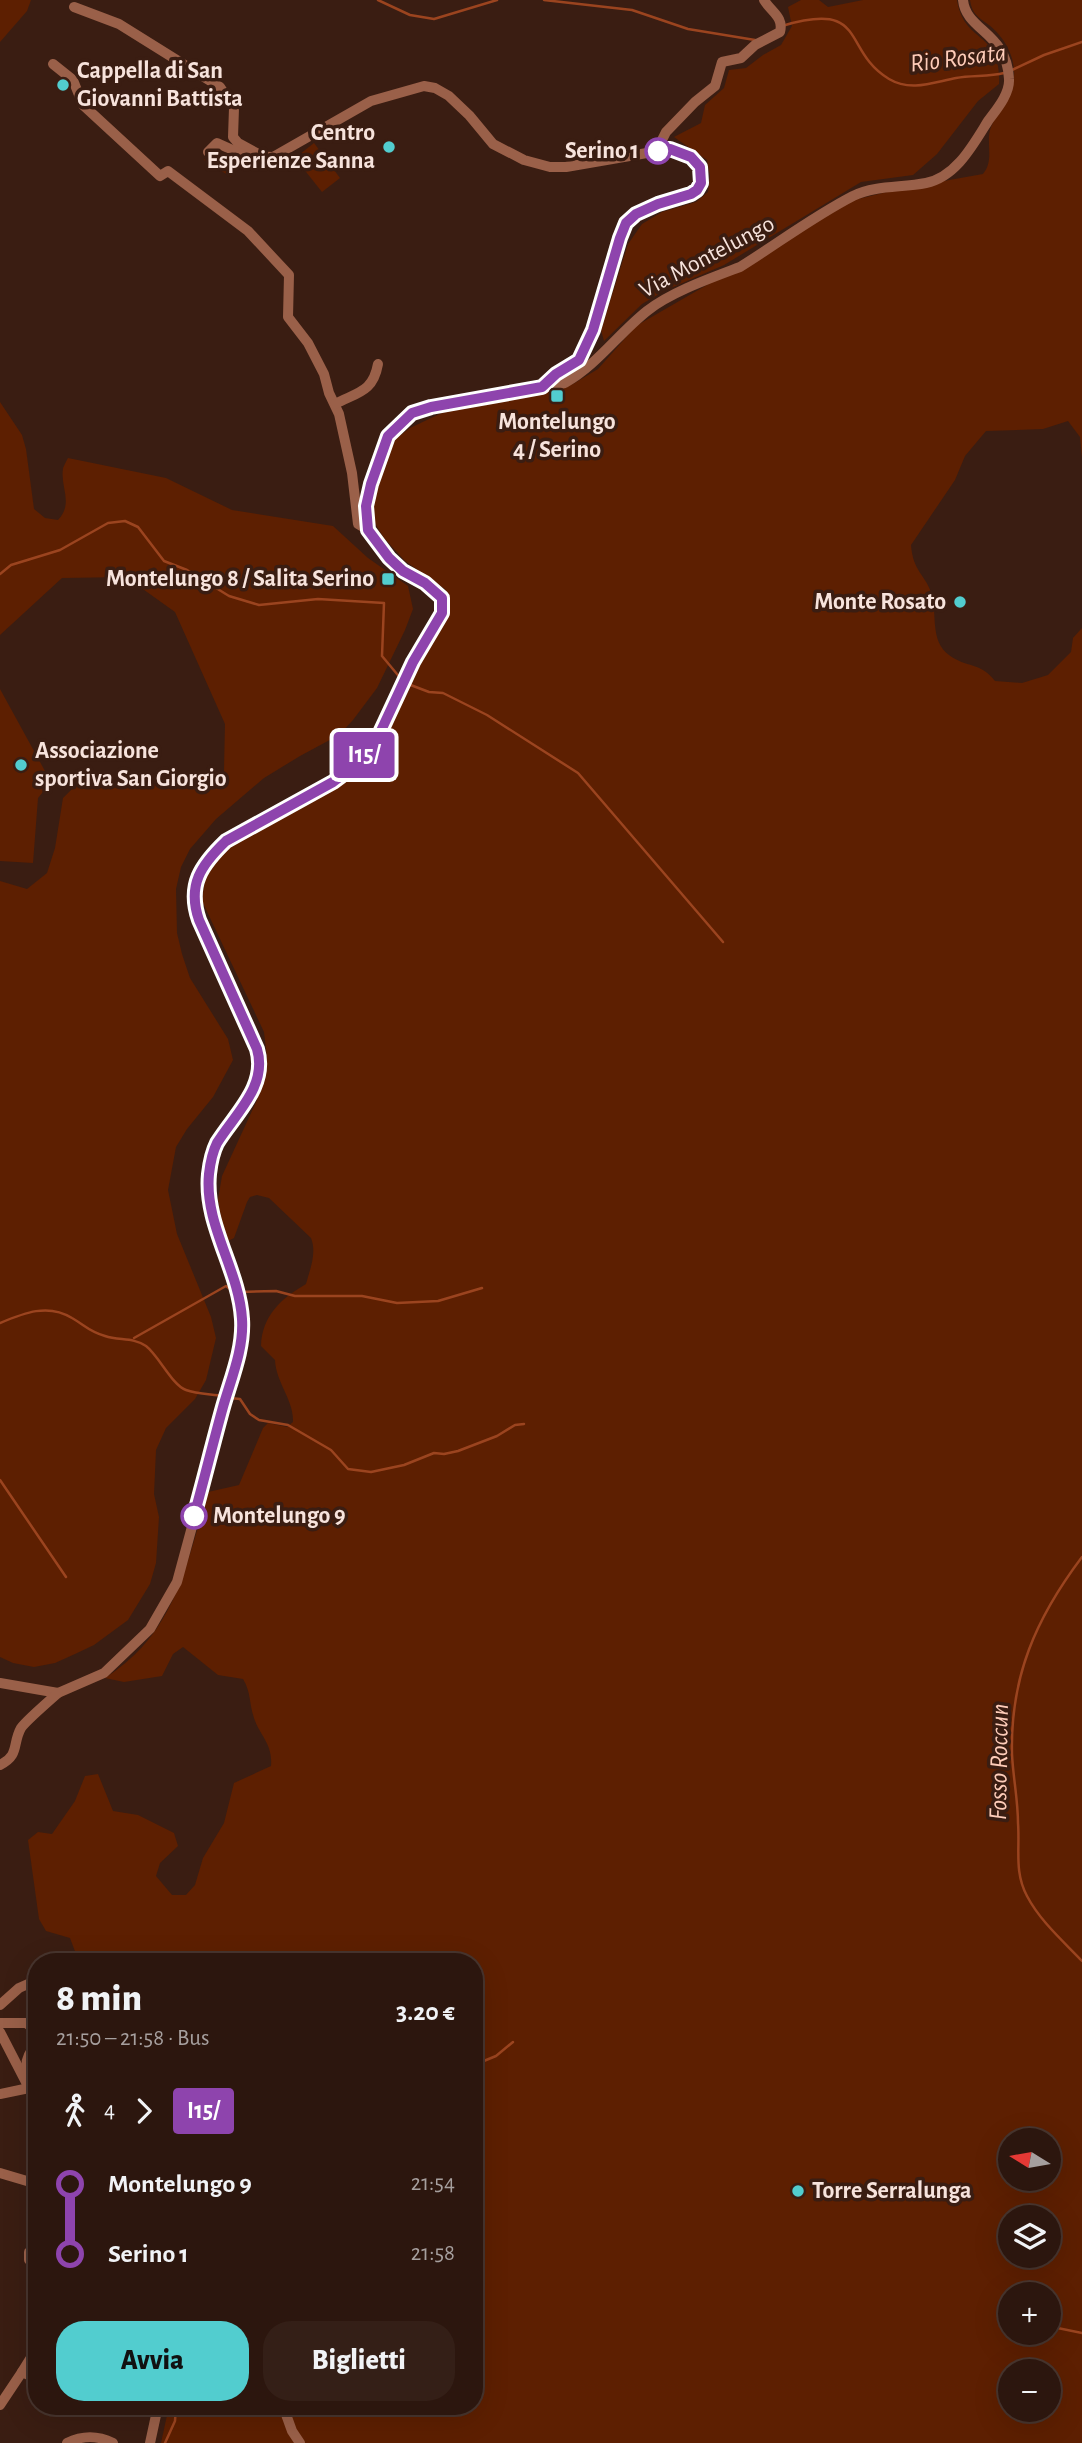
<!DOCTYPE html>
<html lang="it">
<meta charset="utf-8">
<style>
:root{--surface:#2c160e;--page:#341f17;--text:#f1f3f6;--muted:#a69f9e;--line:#48352e;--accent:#52cdcf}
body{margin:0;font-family:"Alegreya Sans",sans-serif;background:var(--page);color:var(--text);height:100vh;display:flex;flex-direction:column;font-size:26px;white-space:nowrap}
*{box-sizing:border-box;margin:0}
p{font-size:23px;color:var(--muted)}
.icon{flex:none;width:38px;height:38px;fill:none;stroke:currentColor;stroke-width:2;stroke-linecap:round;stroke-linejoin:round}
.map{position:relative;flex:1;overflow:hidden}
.sheet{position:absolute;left:28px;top:1953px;width:455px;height:462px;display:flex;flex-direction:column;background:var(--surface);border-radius:28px;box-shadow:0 7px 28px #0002,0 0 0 2px var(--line)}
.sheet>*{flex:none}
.badge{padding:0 14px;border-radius:5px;font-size:24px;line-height:46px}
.needle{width:46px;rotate:281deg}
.controls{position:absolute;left:998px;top:2128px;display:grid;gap:14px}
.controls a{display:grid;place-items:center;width:63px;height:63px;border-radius:50%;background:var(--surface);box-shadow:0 7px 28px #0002,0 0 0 2px var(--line);font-size:35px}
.map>.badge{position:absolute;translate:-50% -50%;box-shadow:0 0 0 4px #fff}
.legs{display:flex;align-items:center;gap:10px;height:77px;padding:0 28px;font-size:23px}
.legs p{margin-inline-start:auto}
.summary{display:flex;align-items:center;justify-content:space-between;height:119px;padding:0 28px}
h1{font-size:38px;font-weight:800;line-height:52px}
.primary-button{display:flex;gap:14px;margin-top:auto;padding:14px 28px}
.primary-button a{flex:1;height:80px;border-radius:28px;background:var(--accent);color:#111;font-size:28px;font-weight:800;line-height:80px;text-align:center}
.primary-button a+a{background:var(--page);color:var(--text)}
ul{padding:0 28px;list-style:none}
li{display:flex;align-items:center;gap:24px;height:70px;font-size:26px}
li i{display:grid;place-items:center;width:10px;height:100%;margin:0 9px;background:currentColor}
li i::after{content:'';width:18px;height:18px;margin:-9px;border:5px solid;border-radius:50%;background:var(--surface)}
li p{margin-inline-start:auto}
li:first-child i{background:linear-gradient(#0000 50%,currentColor 0)}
li:last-child i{background:linear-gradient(currentColor 50%,#0000 0)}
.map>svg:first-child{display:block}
.green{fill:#5d1f01;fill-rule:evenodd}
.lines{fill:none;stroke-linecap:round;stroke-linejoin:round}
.stream{stroke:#9b441f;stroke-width:2.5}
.minor{stroke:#9a6049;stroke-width:10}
.line-1-casing{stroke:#fff;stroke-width:16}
.line-1{stroke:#8e44ad;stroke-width:10}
.poi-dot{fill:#52cdcf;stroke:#3a1d12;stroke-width:2.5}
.stop-1-dot{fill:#fff;stroke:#8e44ad;stroke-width:3.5}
.labels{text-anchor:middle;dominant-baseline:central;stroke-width:7;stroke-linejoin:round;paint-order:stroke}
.poi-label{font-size:24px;font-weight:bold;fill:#f7e3dc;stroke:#3a1d12;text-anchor:start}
.stop-label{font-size:24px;font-weight:bold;fill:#f7e3dc;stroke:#3a1d12;text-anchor:end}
.street-label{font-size:24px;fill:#f7e3dc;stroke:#3a1d12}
.water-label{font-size:26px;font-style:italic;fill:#feccb9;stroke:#3a1d12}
</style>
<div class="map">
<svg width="1082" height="2443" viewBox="0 0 1082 2443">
<rect width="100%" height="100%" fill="#3a1d12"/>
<!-- green -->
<g class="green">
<polygon points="0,0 31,0 27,11 0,42"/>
<path d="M801 0H819L828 7 863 0H957C964 45 1002 30 999 84L978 101 937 154 913 175 861 182 724 265 664 291 642 304 604 341 601 330 628 244 642 224 662 212 696 202 708 192 710 176 707 160 674 137 701 123 705 105 724 88 729 70 746 68 763 55 781 45 792 26 788 7Z"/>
<path d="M970 0H1082V458L1080 437 1068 421 1043 429 986 431 965 456 955 480 911 545C913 572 926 575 932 595 937 615 930 641 949 655 966 668 981 662 995 681L1022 683 1048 675 1071 652 1073 638 1082 628V2443H161L169 2406H474V1962H79L70 1938 46 1931 39 1919 28 1840 38 1832 52 1834 75 1801 85 1776 98 1774 113 1811 138 1815 174 1833 178 1846 160 1863 156 1876 172 1895H186L195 1885 203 1858 224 1823 234 1783 271 1766C273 1744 260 1736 254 1718 249 1703 251 1692 243 1679L218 1675 183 1647 173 1654 162 1676 124 1682 105 1678C175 1634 186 1566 208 1492L239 1485 263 1428 268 1423 287 1427 293 1422C294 1400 276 1383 275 1360L261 1346C262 1315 282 1298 306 1284 310 1269 317 1253 311 1238L269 1198 257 1195 250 1197 247 1202 234 1238 228 1241 224 1236 218 1199 222 1176 257 1100 267 1057 264 1032 202 901 205 878 221 851 249 832 353 776 377 748 450 608V601L445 589 405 561 384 538 374 522 372 508 379 478 394 440 410 428 446 411 537 394 573 384 598 369 636 326 854 200 899 189 983 174C995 160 985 142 991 127 996 115 1005 105 1010 93 1021 68 1009 41 989 25 978 17 972 14 970 0ZM1010 2140H1048V2179H1010ZM1010 2217H1048V2256H1010ZM1010 2294H1048V2333H1010ZM1010 2371H1048V2410H1010Z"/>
<polygon points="314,143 340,178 322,192 295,158"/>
<polygon points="208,154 234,171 231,177 204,160"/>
<path d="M0 402 22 435 26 449 34 509 45 518 58 520C74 503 60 487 63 469 63 467 67 460 68 458L166 478 232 510 333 526 368 558 408 586 413 609 405 630 377 688 353 720 339 735 300 756 264 778 216 819 190 849 181 867 176 889 177 933 182 954 190 978 228 1039 233 1060 213 1097 187 1129 176 1147 168 1190 177 1234 211 1317 216 1338 206 1380 195 1399 166 1428 156 1450 154 1494 159 1517 156 1563 150 1584 128 1620 94 1645 75 1654 55 1663 34 1667 13 1663 0 1657V881L27 889 47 873 55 848 63 798 77 784H175L224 771 225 724 175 612 126 577 62 578 0 635Z"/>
<polygon points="0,689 51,782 38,798 33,863 0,861"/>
</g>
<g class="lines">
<!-- stream -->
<g class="stream">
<polyline points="378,0 410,15 434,19 497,0"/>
<polyline points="544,0 632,10 688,29 755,40"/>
<path d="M782 26C869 0 841 50 889 79 911 92 934 82 956 78 972 75 989 77 1004 73"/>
<polyline points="1010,71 1044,55 1082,42"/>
<polyline points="0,574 11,565 60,550 108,523 125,521 138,527 164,561 187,570 229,596 259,605 318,599 384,603 382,656 402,680"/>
<polyline points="408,684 429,692 443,693 487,715 578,773 723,942"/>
<polyline points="240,1292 276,1291 295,1296 362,1296 397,1303 438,1301 482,1288"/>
<path d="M0 1323C24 1313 48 1303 72 1318 86 1326 88 1331 105 1336 119 1341 133 1337 146 1346 159 1356 172 1385 186 1390 197 1394 211 1394 223 1396"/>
<polyline points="134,1338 226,1286 234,1292"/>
<polyline points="230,1398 240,1399 250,1414 259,1420 288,1425 331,1450 348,1469 371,1472 404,1465 434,1453 444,1454 458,1451 497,1436 515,1425 524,1424"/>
<polyline points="0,1480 66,1577"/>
<path d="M1082 1557C1036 1618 1010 1677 1012 1754 1013 1777 1018 1800 1018 1823 1020 1849 1014 1872 1027 1896 1040 1921 1063 1941 1082 1961"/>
<polyline points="474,2065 496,2056 513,2042"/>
<polyline points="998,2316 1010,2319"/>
<polyline points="1048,2326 1082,2333"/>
<polyline points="165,2443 175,2421 176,2406"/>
</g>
<!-- minor -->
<g class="minor">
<polyline points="74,7 119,24 220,87 234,108 233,137 238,143 260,155"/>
<polyline points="53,64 73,80 83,105 160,176 168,171 248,231 289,275 288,317 308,343 324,374 329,393 339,414 352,473 358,524 368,530"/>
<path d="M660 150 661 142 666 132 695 102 715 86 722 62 741 58 755 45 780 32C784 17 771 12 764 0"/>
<path d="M208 152 217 143 246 156 273 157 371 101 424 86 435 88 449 96 469 115 493 144 524 160 550 167H566L670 149 684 153 700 167 702 176 697 190C673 203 648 204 627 223L586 347C576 365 557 373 543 387"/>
<path d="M335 404C358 392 373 392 378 364"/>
<path d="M0 1683 58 1693 104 1673 150 1629 177 1582 240 1350C241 1334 244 1318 240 1302 231 1259 206 1221 209 1176 209 1167 212 1153 216 1145 233 1113 268 1089 257 1049L199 921C195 908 191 896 195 883 209 835 293 806 333 782L349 770 368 751 379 735 413 662 442 613V598L389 558 368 530 366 506 376 465 388 436 412 413 431 407 565 383C597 365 618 334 647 311 671 292 711 278 740 267 777 244 814 216 853 196 876 185 901 188 926 183 956 177 973 145 988 121 996 110 1010 94 1009 79 1007 32 966 31 963 0"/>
<path d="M0 1765C20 1755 12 1744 21 1728 25 1722 50 1700 58 1693"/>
<polyline points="0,2005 19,1988 37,1980"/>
<polyline points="0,2023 26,2023 37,2031"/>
<polyline points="0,2032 29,2088 0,2094"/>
<path d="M37 2043C21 2062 25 2068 37 2088"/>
<polyline points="0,2173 37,2184"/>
<polyline points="37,2247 29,2252 29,2260 32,2262 37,2262"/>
<polyline points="37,2348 22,2372 37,2379"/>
<polyline points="0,2405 22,2372"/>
<polyline points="283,2406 292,2431 300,2443"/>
<path d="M67 2443C83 2435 97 2435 113 2443"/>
<polyline points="150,2443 158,2406"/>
</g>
</g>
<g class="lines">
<defs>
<path id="line-1" d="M194 1516C204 1480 213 1443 223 1407 231 1379 244 1349 242 1319 239 1269 204 1225 209 1174 210 1165 213 1151 217 1143 235 1114 268 1086 257 1049L199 920C187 885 201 865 226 841L333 782 349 770 368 751 379 735 413 662 442 613V598L425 583 403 571 389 558 368 530 366 506 371 484 388 436 412 413 431 407 542 387 556 374 579 360 593 330 620 238 626 223 636 214 658 204 691 194 697 190 701 183 700 167 691 157 670 149 658 151"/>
</defs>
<!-- line-1 casing -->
<use href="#line-1" class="line-1-casing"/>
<!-- line-1 -->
<use href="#line-1" class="line-1"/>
</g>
<!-- markers -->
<g class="poi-dot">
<circle cx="63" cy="85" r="7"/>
<circle cx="389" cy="147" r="7"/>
<rect x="550" y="389" width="14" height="14" rx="3.5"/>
<rect x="381" y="572" width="14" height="14" rx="3.5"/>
<circle cx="960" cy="602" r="7"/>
<circle cx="21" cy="765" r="7"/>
<circle cx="798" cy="2191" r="7"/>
</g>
<g class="stop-1-dot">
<circle cx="658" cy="151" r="12"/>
<circle cx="194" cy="1516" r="12"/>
</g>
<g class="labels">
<!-- poi labels -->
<g class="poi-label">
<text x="77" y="71">Cappella di San<tspan x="77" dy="28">Giovanni Battista</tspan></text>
<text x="375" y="133" text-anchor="end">Centro<tspan x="375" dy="28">Esperienze Sanna</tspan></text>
<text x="557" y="422" text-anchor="middle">Montelungo<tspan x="557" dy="28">4 / Serino</tspan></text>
<text x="374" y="579" text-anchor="end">Montelungo 8 / Salita Serino</text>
<text x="946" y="602" text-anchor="end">Monte Rosato</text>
<text x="35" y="751">Associazione<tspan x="35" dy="28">sportiva San Giorgio</tspan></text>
<text x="812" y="2191">Torre Serralunga</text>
</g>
<!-- stop labels -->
<g class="stop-label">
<text x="639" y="151">Serino 1</text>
<text x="213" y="1516" text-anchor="start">Montelungo 9</text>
</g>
<!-- street labels -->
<g class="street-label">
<text transform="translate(707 257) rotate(-28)">Via Montelungo</text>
</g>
<!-- water labels -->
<g class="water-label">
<text transform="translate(958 58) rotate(-7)">Rio Rosata</text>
<text transform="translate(999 1762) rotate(-89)">Fosso Roccun</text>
</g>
</g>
</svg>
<div class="controls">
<a><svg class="needle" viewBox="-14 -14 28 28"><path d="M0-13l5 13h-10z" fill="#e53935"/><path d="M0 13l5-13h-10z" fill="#a69f9e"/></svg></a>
<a><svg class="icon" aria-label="layers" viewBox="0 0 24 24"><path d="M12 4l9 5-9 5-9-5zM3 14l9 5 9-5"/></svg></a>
<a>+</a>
<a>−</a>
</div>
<b class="badge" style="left:364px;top:755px;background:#8e44ad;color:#fff">I15/</b>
<section class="sheet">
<div class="summary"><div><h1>8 min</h1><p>21:50 – 21:58 · Bus</p></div><b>3.20 €</b></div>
<div class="legs"><svg class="icon" aria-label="walk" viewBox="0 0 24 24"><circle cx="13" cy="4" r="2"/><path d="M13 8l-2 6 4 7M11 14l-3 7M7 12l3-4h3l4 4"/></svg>4<svg class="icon" aria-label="forward" viewBox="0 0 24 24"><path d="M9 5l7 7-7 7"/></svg><b class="badge" style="background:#8e44ad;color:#fff">I15/</b></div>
<ul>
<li><i style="color:#8e44ad"></i><b>Montelungo 9</b><p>21:54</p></li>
<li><i style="color:#8e44ad"></i><b>Serino 1</b><p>21:58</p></li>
</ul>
<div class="primary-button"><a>Avvia</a><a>Biglietti</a></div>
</section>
</div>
